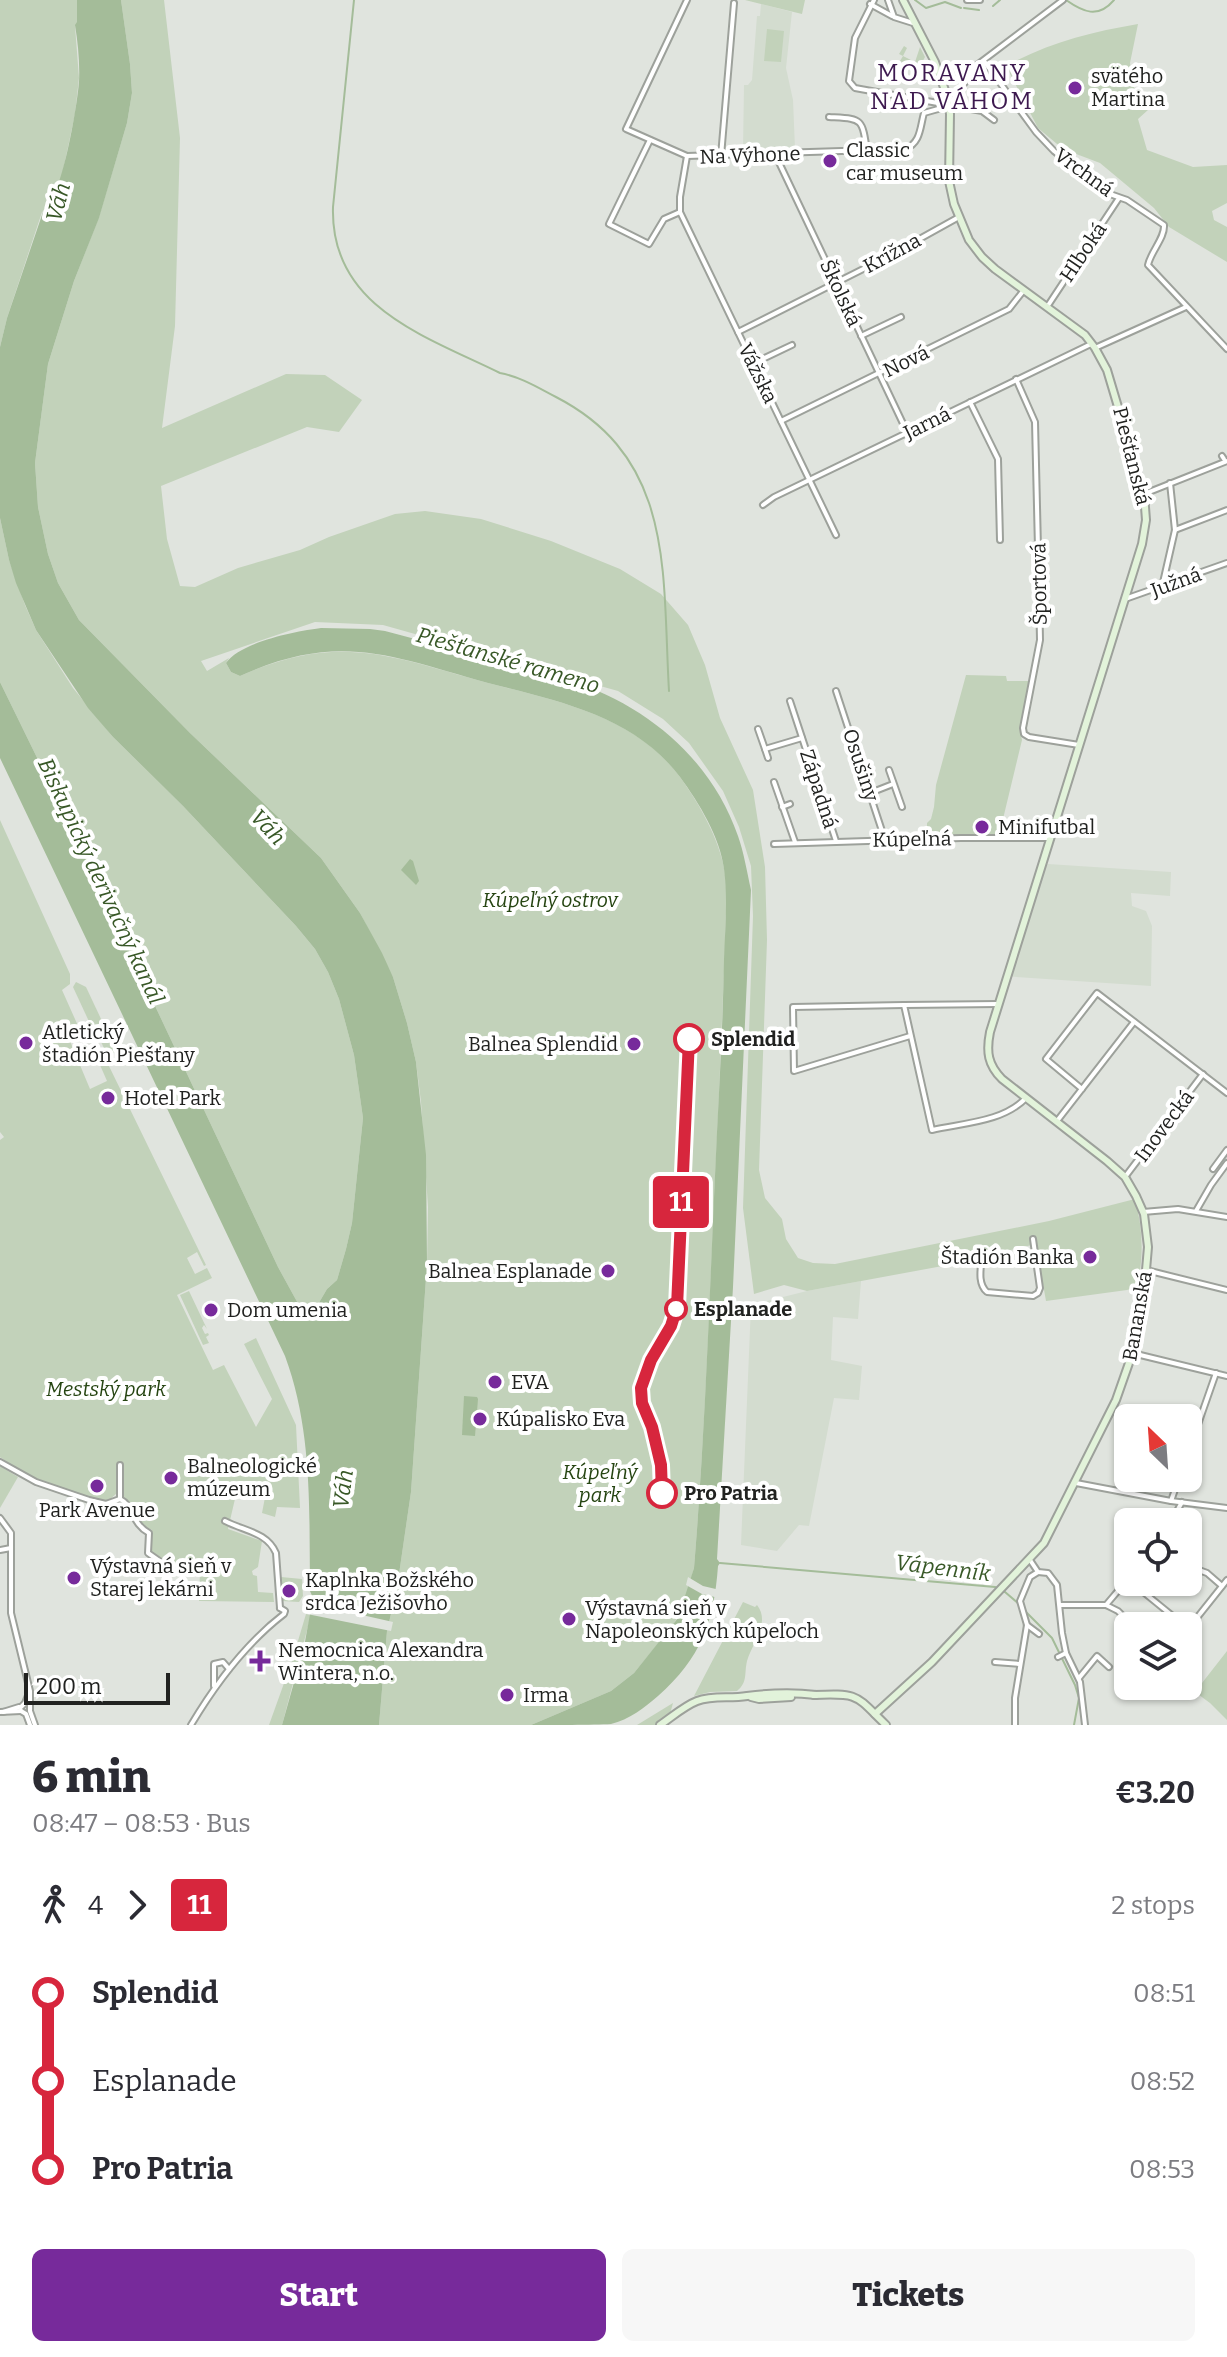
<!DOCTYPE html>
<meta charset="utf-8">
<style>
:root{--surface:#fff;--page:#f7f7f7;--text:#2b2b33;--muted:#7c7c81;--accent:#772a9b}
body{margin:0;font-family:Bitter,serif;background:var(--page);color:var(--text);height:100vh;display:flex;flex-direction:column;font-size:30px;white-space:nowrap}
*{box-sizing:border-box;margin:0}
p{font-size:26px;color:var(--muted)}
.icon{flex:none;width:44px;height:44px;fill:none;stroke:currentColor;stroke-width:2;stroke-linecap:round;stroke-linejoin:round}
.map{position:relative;height:1725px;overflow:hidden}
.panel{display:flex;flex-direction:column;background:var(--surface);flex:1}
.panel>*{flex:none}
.badge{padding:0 16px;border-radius:6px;font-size:28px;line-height:52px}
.needle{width:52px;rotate:335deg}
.controls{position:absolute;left:1114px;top:1404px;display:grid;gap:16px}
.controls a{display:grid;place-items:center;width:88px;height:88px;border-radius:12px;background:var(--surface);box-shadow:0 2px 6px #0004;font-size:40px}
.scale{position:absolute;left:24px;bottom:20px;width:146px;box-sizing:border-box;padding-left:8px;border:4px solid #212220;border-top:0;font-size:22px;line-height:28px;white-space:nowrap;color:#212220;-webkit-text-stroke:6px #fff;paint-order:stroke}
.map>.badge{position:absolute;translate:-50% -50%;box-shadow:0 0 0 4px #fff}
.legs{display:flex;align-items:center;gap:12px;height:88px;padding:0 32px;font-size:26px}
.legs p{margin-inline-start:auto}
.head{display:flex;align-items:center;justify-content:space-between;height:136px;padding:0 32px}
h1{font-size:44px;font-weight:800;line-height:60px}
.action{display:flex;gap:16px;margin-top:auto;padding:16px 32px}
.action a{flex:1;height:92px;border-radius:12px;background:var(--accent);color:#fff;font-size:32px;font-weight:800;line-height:92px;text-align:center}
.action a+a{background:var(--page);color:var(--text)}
ul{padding:0 32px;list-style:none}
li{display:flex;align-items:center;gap:28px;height:88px;font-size:30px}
li i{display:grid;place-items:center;width:12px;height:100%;margin:0 10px;background:currentColor}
li i::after{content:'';width:20px;height:20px;margin:-10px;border:6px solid;border-radius:50%;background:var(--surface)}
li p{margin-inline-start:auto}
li:first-child i{background:linear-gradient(#0000 50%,currentColor 0)}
li:last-child i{background:linear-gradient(currentColor 50%,#0000 0)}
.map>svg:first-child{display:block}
.built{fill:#d3dccf}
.green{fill:#c2d2ba}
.water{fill:#a4bc99}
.pier{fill:#e0e4de}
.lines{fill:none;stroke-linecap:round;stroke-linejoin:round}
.stream{stroke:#a4bc99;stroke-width:2}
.minor-casing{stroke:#9da19b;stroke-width:8}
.secondary-casing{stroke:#9da19b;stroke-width:10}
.minor{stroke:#fff;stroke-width:4}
.secondary{stroke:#e2f3da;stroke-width:6}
.line-1-casing{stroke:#fff;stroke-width:18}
.line-1{stroke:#d7263d;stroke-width:12}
.poi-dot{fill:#772a9b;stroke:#fff;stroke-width:3}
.stop-1-dot{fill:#fff;stroke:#d7263d;stroke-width:4}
.labels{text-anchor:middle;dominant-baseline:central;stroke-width:8;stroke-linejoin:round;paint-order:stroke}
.poi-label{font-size:20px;fill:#212220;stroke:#fff;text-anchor:start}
.street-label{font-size:20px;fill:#212220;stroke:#fff}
.park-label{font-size:20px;font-style:italic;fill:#264512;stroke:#fff}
.stop-label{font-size:20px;font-weight:bold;fill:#212220;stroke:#fff;text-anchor:start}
.water-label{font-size:22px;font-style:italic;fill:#385827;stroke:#fff}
.quarter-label{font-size:24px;letter-spacing:2px;fill:#3d194f;stroke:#fff}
</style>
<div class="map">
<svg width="1227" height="1725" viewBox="0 0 1227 1725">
<rect width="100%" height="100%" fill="#e0e4de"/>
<!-- built -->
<g class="built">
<polygon points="761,4 792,12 786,68 793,100 795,149 743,150 744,85 748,85 752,80 757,16 760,16"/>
<polygon points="1048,864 1171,872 1170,896 1131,893 1132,906 1146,911 1152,926 1151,986 1003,976 1038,868"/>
<polygon points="861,1281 858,1319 833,1317 831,1360 862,1366 859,1400 834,1398 809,1526 799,1525 777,1551 741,1545 751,1305 807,1291"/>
</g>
<!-- green -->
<g class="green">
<polygon points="0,0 77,0 77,23 75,26 79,78 75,114 61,180 50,207 42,212 7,318 0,347"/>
<path d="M121 0H164L180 138 175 326 162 428 286 374 325 375 362 400 339 432 307 427 161 486 167 539 180 586 195 587 238 568 300 550 329 537 395 514 425 511 481 519 551 541 620 569 661 594 688 625 705 665 720 718 753 790 765 867 767 940 759 1170 765 1198 782 1219 786 1239 798 1258 813 1263 835 1264 1049 1221 1135 1199C1143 1229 1144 1256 1137 1287L1127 1290 1046 1301 1036 1244 948 1265 807 1291 784 1285 754 1294 743 1208 753 916 751 866 739 827 723 791 689 743 663 719 618 691 383 625 315 622 201 661 207 671 229 658 226 663 231 672 240 676C339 632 390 656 488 683 557 701 635 716 680 777 698 802 716 833 723 863 729 890 725 919 725 946 723 995 721 1045 719 1094 711 1252 707 1411 694 1568L682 1611 670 1629 634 1673 611 1691 531 1725H379L387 1631 397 1588 411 1492 427 1264 428 1207 421 1102 416 1062 407 1023 393 977 360 913 321 858 190 733 79 620 58 583 48 554 38 507 35 463 48 364 74 281 99 217 127 123 132 93 130 64Z"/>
<polygon points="745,0 805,0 802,14"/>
<path d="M1138 24 1130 63 1136 99 1147 101 1148 110 1138 119 1147 150 1193 167 1227 165V203L1212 211 1214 220 1227 227V262L1169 227 1154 208 1100 163 1063 149 1038 128 1006 66C1048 43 1091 32 1138 24Z"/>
<polygon points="767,29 784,31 781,62 764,61"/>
<polygon points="904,46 907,48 903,56 915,62 920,47 925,57 918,70 900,61 903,56 899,54"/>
<polygon points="0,518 9,560 25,605 36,630 73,688 113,737 183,806 296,926 315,949 328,972 339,999 354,1055 363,1118 352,1223 346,1249 337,1280 327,1289 310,1318 306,1318 278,1267 68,821 0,682"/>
<polygon points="966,675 1006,676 1007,681 1029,681 1020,731 1022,740 1003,819 998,820 998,834 929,837 927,836 927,823 931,819 934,807 936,785"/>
<path d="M0 820 70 974V984L62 990 79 1028 67 1034 90 1089 107 1081 100 1065 107 1062 206 1265 204 1266 197 1252 187 1258 195 1274 207 1268 212 1278 177 1295 213 1370 224 1365 256 1427 272 1399 244 1344 256 1338 296 1425 300 1508 277 1507 275 1517 262 1513 266 1492 238 1486 228 1529 262 1541 258 1567 252 1571 253 1575 257 1576 258 1592 273 1593 274 1602 199 1601 200 1572 193 1568 173 1565 172 1567 150 1552 152 1530C131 1521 135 1509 121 1493H117L107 1502C68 1494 33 1481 0 1457V1140L4 1137 0 1132Z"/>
<polygon points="76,982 86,987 102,1021 101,1025 95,1029 92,1028 73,987"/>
<polygon points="106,1028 116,1051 108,1057 97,1033"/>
<polygon points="189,1291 207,1329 204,1325 202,1328 205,1334 208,1333 209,1335 206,1337 209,1343 203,1345 180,1295"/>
<polygon points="0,1466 18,1477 0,1508"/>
<polygon points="281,1577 302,1579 303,1596 299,1602 282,1601"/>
<path d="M743 1602 755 1607 757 1605C771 1623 752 1643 747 1661 744 1674 748 1682 737 1691L710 1692 694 1696Z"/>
<polygon points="306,1614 311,1615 282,1725 269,1725 292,1661"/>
<polygon points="1227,1651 1227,1720 1210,1703 1195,1692"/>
<polygon points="673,1703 667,1725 637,1725"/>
</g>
<!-- water -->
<g class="water">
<path d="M77 0H121L130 64 132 93 127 123 99 218 74 281 48 364 35 463 38 507 48 554 58 583 79 620 190 733 321 858 360 913 382 953 393 977 407 1023 416 1062 426 1155 427 1264 411 1492 397 1588 387 1631 379 1725H282L304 1647 313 1598 310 1591C309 1511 313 1432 285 1356L0 758V682L68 821 278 1267 306 1318H310L327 1289 337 1280 346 1249 352 1223 363 1118 354 1055 339 999 328 972 315 949 296 926 183 806 113 737 88 708 36 630 16 583 9 560 0 518V347L7 318 43 212C62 199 77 107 79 82 80 64 78 43 75 25L77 22Z"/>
<path d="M321 628 370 629 385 631 569 680C646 705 711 758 738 836 744 853 747 872 751 890L733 1287 717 1559 720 1563 718 1566C714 1622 701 1658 658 1696 645 1707 629 1720 611 1724 594 1725 550 1725 531 1725L611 1691 634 1673 678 1618 694 1568C706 1423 710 1277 717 1132 720 1074 723 1017 724 959 725 929 728 899 724 869 720 837 699 803 680 777 634 716 558 701 488 683 391 656 339 631 240 676L231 672 226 663C240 642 297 631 321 628Z"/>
<polygon points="410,859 413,861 419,881 416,885 401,870"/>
<polygon points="464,1396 477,1397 478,1399 475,1436 462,1435"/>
</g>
<!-- pier -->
<g class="pier">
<polygon points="688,1577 703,1586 720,1590 719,1598 702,1594 686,1585"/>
<polygon points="309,1603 393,1622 391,1631 307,1614"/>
</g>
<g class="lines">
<!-- stream -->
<g class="stream">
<path d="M354 0 333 207C330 307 425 336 500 373 521 377 537 387 556 397 676 459 662 574 669 691"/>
<polyline points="915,0 926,8 945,2 961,8"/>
<path d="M1066 0C1083 12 1098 19 1114 0"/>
<polyline points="993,6 1000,0"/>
<polyline points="964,8 979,10"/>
<polyline points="720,1563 995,1587 1005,1592 1019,1604"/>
<polyline points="1023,1609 1052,1638 1075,1685 1079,1698 1074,1725"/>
</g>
<defs>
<g id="minor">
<path d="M687 0 626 129 687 156 905 149C921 143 920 127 924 113L949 106"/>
<polyline points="874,0 855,38 849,81 855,88 982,111 994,120"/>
<polyline points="888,0 894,17 913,23"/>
<polyline points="967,0 980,0"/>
<polyline points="870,4 892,16"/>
<path d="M984 61 1036 132 1054 151 1107 193 1127 200 1164 225C1165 238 1151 251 1148 265L1227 349"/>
<polyline points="950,104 977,65 1063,0"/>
<path d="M829 117C862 119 862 117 867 151"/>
<polyline points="650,140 609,224 649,244 664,219 680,212"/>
<polyline points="775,154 907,432"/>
<polyline points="687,156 680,197 680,212 836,535"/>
<polyline points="721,156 734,3"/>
<polyline points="1047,307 1119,198"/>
<polyline points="738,332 887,257 959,217"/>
<polyline points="861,336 901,317"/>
<polyline points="1095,348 1186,307"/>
<polyline points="754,363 792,345"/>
<polyline points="1016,379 1035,422 1039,591 1040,640 1023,728 1024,734 1029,737 1079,745"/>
<polyline points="970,402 998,459 1000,540"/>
<polyline points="781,421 1009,309 1024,290"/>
<polyline points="1222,456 1224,459"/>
<polyline points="1144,494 1227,461"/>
<polyline points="763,505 774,497 1091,344"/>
<polyline points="1175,530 1227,510"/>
<polyline points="1162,587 1175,530 1170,483"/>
<polyline points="1125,599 1227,563"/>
<polyline points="836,691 885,840"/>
<polyline points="790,701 836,841"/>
<polyline points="758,729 765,749"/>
<polyline points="768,758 765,749 802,738"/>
<polyline points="889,770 902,807"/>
<polyline points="774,782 795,842"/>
<polyline points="870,793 893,784"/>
<polyline points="782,807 790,804"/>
<polyline points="774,844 961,838 1051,838"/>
<path d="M999 1004 904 1005 932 1130C963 1123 1003 1122 1026 1098"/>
<polyline points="904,1005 793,1007 794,1071 910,1036"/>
<polyline points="1082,1089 1046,1059 1097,993 1227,1093"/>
<polyline points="1057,1121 1134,1022"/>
<polyline points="1213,1169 1227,1150"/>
<polyline points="1125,1177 1203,1074"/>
<polyline points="1196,1211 1211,1185 1227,1163"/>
<polyline points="1143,1212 1178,1209 1227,1217"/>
<path d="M982 1251C982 1264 976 1283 987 1292L1033 1296 1038 1293 1040 1288 1033 1239"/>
<polyline points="1146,1270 1227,1290"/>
<polyline points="1132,1353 1227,1376"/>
<polyline points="1188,1453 1216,1373"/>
<polyline points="0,1462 36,1482 89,1500 106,1504 120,1499"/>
<path d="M120 1465V1499C134 1506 131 1523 149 1533L148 1553 165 1565"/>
<polyline points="1076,1483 1171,1501 1227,1508"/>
<polyline points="1171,1501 1179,1478"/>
<polyline points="0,1518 11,1533 11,1613 30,1691 30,1711 35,1725"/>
<path d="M225 1521C244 1531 267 1532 276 1553L280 1608"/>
<polyline points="1171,1522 1182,1502"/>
<polyline points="0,1550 11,1548"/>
<polyline points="1030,1560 1038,1572 1048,1573 1057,1585 1062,1633 1066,1653 1080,1682 1085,1725"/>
<polyline points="1188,1566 1207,1573 1222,1586"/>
<polyline points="1131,1582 1185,1626"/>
<polyline points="1060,1605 1106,1605 1118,1611 1133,1626"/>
<polyline points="1106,1605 1128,1579"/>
<polyline points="1027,1625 1039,1634"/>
<polyline points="1188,1629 1227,1580"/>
<polyline points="1058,1657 1066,1653"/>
<polyline points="995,1662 1020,1664"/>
<polyline points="1079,1678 1097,1656 1109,1667"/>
<polyline points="214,1686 214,1664 223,1662 229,1669"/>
<polyline points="21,1707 25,1703 29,1693"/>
<polyline points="21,1711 26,1714 30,1725"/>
<polyline points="0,1712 21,1711"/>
<polyline points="3,1712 19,1707"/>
<path d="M191 1725C216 1683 245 1644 284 1614L285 1611 280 1608"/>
<polyline points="1015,1725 1015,1698 1027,1625 1020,1601 1030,1577 1038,1572"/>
</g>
<g id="secondary">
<path d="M814 1695C860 1693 855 1695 886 1725"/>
<polyline points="751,1697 759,1699 791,1697"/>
<path d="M875 1714 932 1662 1044 1543 1116 1400 1129 1363 1146 1270 1148 1247 1144 1214 1136 1196 1125 1177 1107 1161 1002 1079C988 1065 986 1052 990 1032L1142 544 1146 520 1144 494 1107 370 1095 348 1085 335 995 269 982 257 969 240 954 204 949 181 950 114 947 96 935 62 903 0"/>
<path d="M660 1725C672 1717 684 1706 697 1701 713 1695 730 1699 747 1696 770 1693 792 1692 816 1695"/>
</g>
</defs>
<!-- minor casing -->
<use href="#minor" class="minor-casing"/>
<!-- secondary casing -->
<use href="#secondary" class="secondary-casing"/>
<!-- minor -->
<use href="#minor" class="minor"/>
<!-- secondary -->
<use href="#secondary" class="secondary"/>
</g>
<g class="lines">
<defs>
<polyline id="line-1" points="662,1493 661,1465 652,1427 642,1403 641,1388 651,1360 671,1326 677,1307 689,1039"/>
</defs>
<!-- line-1 casing -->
<use href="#line-1" class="line-1-casing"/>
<!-- line-1 -->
<use href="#line-1" class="line-1"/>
</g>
<!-- markers -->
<g class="poi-dot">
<circle cx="1075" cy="88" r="8"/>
<circle cx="830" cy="161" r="8"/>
<circle cx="982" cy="827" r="8"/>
<circle cx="26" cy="1043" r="8"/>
<circle cx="634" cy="1044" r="8"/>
<circle cx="108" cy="1098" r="8"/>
<circle cx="1090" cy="1257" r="8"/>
<circle cx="608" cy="1271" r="8"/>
<circle cx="211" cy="1310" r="8"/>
<circle cx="495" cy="1382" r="8"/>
<circle cx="480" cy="1419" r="8"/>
<circle cx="171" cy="1478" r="8"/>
<circle cx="97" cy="1486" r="8"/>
<circle cx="74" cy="1578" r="8"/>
<circle cx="289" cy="1591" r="8"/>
<circle cx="569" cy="1619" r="8"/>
<path d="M256 1649h8v8h8v8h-8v8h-8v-8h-8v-8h8z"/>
<circle cx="507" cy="1695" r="8"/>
</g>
<g class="stop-1-dot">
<circle cx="689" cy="1039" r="14"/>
<circle cx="676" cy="1309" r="10"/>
<circle cx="662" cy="1493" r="14"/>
</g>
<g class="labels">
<!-- poi labels -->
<g class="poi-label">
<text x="1091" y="76">svätého<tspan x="1091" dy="23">Martina</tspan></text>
<text x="846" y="150">Classic<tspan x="846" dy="23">car museum</tspan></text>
<text x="998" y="827">Minifutbal</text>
<text x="42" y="1032">Atletický<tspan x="42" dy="23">štadión Piešťany</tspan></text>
<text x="618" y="1044" text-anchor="end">Balnea Splendid</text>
<text x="124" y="1098">Hotel Park</text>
<text x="1074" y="1257" text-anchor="end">Štadión Banka</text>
<text x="592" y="1271" text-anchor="end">Balnea Esplanade</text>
<text x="227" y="1310">Dom umenia</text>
<text x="511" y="1382">EVA</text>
<text x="496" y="1419">Kúpalisko Eva</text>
<text x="187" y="1466">Balneologické<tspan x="187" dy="23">múzeum</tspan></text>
<text x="97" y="1510" text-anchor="middle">Park Avenue</text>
<text x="90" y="1566">Výstavná sieň v<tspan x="90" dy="23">Starej lekárni</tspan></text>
<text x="305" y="1580">Kaplnka Božského<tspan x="305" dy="23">srdca Ježišovho</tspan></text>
<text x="585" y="1608">Výstavná sieň v<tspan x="585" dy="23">Napoleonských kúpeľoch</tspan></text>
<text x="278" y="1650">Nemocnica Alexandra<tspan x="278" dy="23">Wintera, n.o.</tspan></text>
<text x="523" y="1695">Irma</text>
</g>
<!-- street labels -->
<g class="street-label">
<text transform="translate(750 155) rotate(-2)">Na Výhone</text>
<text transform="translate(1084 172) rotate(36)">Vrchná</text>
<text transform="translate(1083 252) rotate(-56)">Hlboká</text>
<text transform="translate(892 253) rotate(-28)">Krížna</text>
<text transform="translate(841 293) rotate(65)">Školská</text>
<text transform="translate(906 361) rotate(-26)">Nová</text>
<text transform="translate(758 373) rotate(64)">Vážska</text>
<text transform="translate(927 423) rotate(-26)">Jarná</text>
<text transform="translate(1132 456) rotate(76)">Piešťanská</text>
<text transform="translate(1176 582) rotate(-20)">Južná</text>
<text transform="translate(1039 584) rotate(-91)">Športová</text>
<text transform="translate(861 765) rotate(72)">Osušiny</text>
<text transform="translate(819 789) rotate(72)">Západná</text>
<text transform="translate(912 839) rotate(-1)">Kúpeľná</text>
<text transform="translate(1164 1126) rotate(-53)">Inovecká</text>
<text transform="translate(1137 1316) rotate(-80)">Bananská</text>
</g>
<!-- park labels -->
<g class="park-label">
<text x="550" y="900">Kúpeľný ostrov</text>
<text x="106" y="1389">Mestský park</text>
<text x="600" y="1472">Kúpeľný<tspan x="600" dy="23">park</tspan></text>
</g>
<!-- stop labels -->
<g class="stop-label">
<text x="711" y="1039">Splendid</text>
<text x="694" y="1309">Esplanade</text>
<text x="684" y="1493">Pro Patria</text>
</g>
<!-- water labels -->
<g class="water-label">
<text transform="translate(58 202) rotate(-75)">Váh</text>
<text transform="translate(508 660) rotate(16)">Piešťanské rameno</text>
<text transform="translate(268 827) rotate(47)">Váh</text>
<text transform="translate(101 881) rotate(65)">Biskupický derivačný kanál</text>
<text transform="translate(343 1489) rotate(-82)">Váh</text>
<text transform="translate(943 1568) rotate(7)">Vápenník</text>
</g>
<!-- quarter labels -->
<g class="quarter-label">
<text x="952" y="73">MORAVANY<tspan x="952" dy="28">NAD VÁHOM</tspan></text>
</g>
</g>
</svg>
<div class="controls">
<a><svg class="needle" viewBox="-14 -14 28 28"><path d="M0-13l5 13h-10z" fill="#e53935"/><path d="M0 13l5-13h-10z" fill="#7c7c81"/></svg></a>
<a><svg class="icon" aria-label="locate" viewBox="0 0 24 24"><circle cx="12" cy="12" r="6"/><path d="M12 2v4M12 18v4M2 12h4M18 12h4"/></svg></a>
<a><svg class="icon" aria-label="layers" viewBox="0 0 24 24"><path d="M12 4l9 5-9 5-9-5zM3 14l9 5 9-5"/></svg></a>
</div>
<div class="scale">200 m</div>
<b class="badge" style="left:681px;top:1202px;background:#d7263d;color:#fff">11</b>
</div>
<section class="panel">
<div class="head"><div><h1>6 min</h1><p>08:47 – 08:53 · Bus</p></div><b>€3.20</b></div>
<div class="legs"><svg class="icon" aria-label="walk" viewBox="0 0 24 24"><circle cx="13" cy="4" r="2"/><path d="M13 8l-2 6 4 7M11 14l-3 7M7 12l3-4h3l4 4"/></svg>4<svg class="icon" aria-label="forward" viewBox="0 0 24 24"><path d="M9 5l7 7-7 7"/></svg><b class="badge" style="background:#d7263d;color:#fff">11</b><p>2 stops</p></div>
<ul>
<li><i style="color:#d7263d"></i><b>Splendid</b><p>08:51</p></li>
<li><i style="color:#d7263d"></i><span>Esplanade</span><p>08:52</p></li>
<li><i style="color:#d7263d"></i><b>Pro Patria</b><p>08:53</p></li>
</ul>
<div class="action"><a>Start</a><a>Tickets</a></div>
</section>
